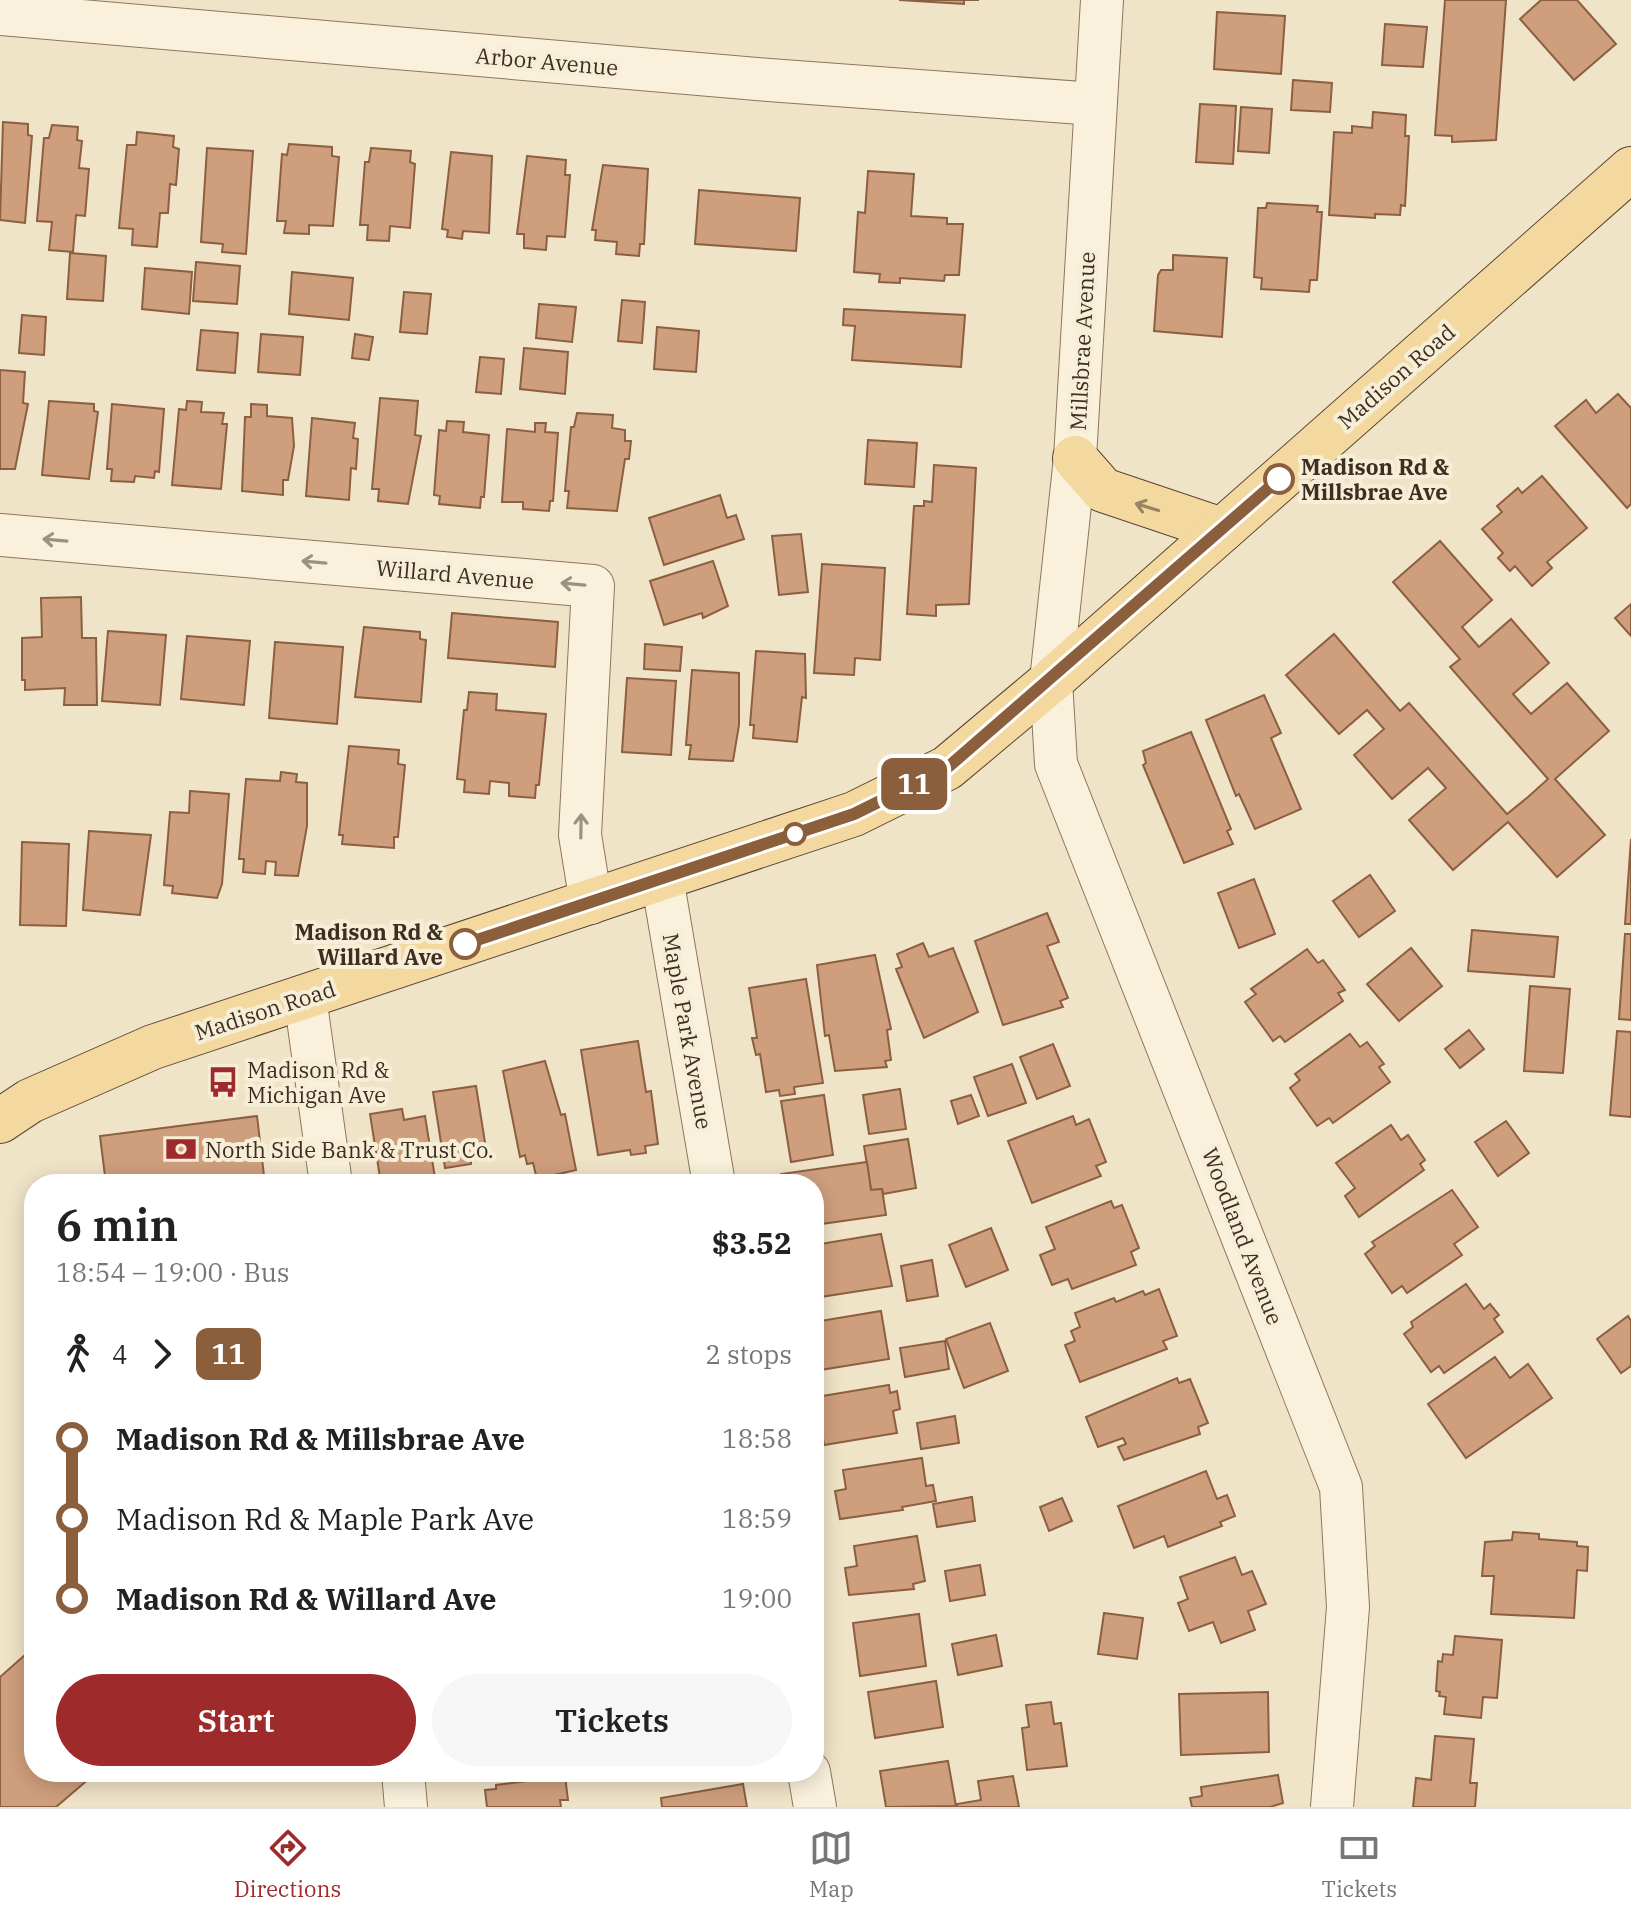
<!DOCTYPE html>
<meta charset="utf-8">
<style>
:root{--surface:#fff;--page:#f6f6f6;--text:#222;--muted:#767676;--line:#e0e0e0;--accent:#9e2a2b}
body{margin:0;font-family:"IBM Plex Serif",serif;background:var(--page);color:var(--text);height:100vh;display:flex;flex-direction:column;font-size:30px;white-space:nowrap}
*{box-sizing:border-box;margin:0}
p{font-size:26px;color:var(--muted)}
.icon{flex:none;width:44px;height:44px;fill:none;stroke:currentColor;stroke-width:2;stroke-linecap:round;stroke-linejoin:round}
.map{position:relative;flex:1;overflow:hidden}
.panel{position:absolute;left:24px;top:1174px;width:800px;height:608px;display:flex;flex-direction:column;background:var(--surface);border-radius:32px;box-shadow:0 4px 20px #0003}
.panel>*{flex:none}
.badge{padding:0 16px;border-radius:12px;font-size:28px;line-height:52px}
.map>.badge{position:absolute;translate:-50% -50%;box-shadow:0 0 0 4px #fff}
.legs{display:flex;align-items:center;gap:12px;height:88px;padding:0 32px;font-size:26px}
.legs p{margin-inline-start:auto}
.overview{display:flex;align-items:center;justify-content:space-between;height:136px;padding:0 32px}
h1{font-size:44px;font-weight:600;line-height:60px}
.cta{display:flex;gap:16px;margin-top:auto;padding:16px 32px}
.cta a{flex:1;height:92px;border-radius:48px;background:var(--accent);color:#fff;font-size:32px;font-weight:600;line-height:92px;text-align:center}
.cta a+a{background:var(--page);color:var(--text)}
ul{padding:0 32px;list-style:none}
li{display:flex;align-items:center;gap:28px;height:80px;font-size:30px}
li i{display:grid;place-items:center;width:12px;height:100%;margin:0 10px;background:currentColor}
li i::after{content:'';width:20px;height:20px;margin:-10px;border:6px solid;border-radius:50%;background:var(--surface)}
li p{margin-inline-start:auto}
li:first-child i{background:linear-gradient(#0000 50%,currentColor 0)}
li:last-child i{background:linear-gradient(currentColor 50%,#0000 0)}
.tab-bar{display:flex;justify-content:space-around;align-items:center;height:112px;border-top:2px solid var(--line);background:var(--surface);font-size:22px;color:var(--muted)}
.tab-bar a{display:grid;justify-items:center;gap:4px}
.tab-bar .on{color:var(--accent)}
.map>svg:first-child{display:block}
.building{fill:#cf9f7d;stroke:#8d5f41;stroke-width:2}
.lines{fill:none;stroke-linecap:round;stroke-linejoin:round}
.minor-casing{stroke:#8d765c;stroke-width:44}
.major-casing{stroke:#5b4430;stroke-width:46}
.minor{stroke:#faf1dc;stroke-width:42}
.major{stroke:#f3d9a0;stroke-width:44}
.oneway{stroke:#988460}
.oneway2{stroke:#9c907e}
.line-1-casing{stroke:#fff;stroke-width:18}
.line-1{stroke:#8b5e3c;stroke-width:12}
.stop-1-dot{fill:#fff;stroke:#8b5e3c;stroke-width:4}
.labels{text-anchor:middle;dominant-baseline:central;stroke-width:8;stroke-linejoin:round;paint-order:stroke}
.street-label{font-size:22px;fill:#3d2e20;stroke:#f7eed8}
.stop-label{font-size:22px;font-weight:bold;fill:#3d2e20;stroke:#f7eed8;text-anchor:start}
.poi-label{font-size:22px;fill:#3d2e20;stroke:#f7eed8;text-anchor:start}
</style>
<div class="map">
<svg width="1631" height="1807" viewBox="0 0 1631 1807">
<rect width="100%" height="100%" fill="#f0e4c8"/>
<!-- building -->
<g class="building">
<polygon points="899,0 979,0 964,0 964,4"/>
<polygon points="1445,0 1506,0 1496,140 1452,142 1452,136 1435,135"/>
<polygon points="1541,0 1577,0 1616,44 1574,80 1520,19"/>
<polygon points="1217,12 1285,16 1281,74 1214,69"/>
<polygon points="1385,24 1427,27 1423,67 1382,65"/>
<polygon points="1293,80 1332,83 1330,112 1291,110"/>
<polygon points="1200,104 1236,106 1233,164 1196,162"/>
<polygon points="1241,107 1272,109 1269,153 1238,151"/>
<polygon points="1373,112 1406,115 1405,136 1409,136 1405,206 1401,205 1400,215 1375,214 1375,218 1329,215 1334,132 1352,133 1352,126 1372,128"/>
<polygon points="3,122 28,124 28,135 32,136 25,223 0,220"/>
<polygon points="52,125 78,127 77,140 82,141 79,168 89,169 85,216 76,215 73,252 49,250 52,222 37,221 44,138 49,138"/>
<polygon points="137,132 174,136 173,147 179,149 176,185 170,184 168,213 160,213 157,247 132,245 133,229 119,228 127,145 136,145"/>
<polygon points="289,144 332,147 332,156 339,157 333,226 309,225 309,234 284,233 286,221 277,221 282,154 287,155"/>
<polygon points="207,148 253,151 246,254 222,252 223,244 201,242"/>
<polygon points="371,148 411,151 410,162 415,164 410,228 390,226 389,241 367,240 368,225 360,225 365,162 369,162"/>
<polygon points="451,152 492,156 489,233 463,231 462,239 447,237 448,230 442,229"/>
<polygon points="527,156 566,160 565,175 570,175 565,237 547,236 546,250 524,248 524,234 517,234"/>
<polygon points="603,165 648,169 644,244 640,244 639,256 616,254 617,242 595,240 596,230 592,230"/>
<polygon points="868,171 914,174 911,216 947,218 947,224 963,224 959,275 945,275 944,281 900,278 900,283 879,282 880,274 854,272 858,212 865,213"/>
<polygon points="699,190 800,198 796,251 695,244"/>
<polygon points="1267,203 1318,206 1317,212 1322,212 1317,280 1310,280 1309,292 1261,289 1262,278 1254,277 1258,208 1266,208"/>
<polygon points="70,253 106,256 103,301 67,299"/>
<polygon points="1173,255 1227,258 1222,337 1154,331 1158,275 1161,270 1173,270"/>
<polygon points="196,262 240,266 237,304 193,301"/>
<polygon points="145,268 192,272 189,314 142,309"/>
<polygon points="292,272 353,278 349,320 289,314"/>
<polygon points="404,292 431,294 427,334 400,332"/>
<polygon points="622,300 645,302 642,343 618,341"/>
<polygon points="539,304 576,307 572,342 536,338"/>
<polygon points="844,309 965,315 961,367 852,360 855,326 843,325"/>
<polygon points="22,315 46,317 44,355 19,353"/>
<polygon points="657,327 699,331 696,372 654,369"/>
<polygon points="201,330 238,333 235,373 197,370"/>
<polygon points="261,334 303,337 300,375 258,372"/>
<polygon points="355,334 373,337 369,360 352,358"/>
<polygon points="524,348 568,352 565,394 520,389"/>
<polygon points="480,357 504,359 501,394 476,392"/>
<polygon points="0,370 25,372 23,403 28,404 15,469 0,469"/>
<polygon points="1618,394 1631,408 1631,504 1627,508 1555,426 1586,400 1596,413"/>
<polygon points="380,398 418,401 415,435 421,436 408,504 378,501 379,489 372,489"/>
<polygon points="49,401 94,404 94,411 98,412 89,479 42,475"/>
<polygon points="187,401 202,402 201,412 224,413 222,424 227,424 221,489 172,485 179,409 186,410"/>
<polygon points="112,404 164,409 159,472 155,471 154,478 135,476 134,482 111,481 112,469 107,469"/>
<polygon points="251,404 267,405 267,416 292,418 294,446 288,480 283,480 283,495 242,491 245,417 251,417"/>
<polygon points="577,413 613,415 612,428 625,430 625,441 631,441 629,459 625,459 617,511 567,508 569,491 565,491 571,427 574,427"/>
<polygon points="312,418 355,423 353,438 358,439 356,469 351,468 349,500 306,496"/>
<polygon points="447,421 464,422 463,432 489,435 484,497 481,497 480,508 439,504 440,496 434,495 439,430 446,431"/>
<polygon points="535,423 546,423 545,432 558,433 553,501 550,501 549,511 523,509 523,502 502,502 507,429 535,432"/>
<polygon points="868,440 917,443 914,487 865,484"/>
<polygon points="934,465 976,468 969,604 936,605 936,616 907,614 914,506 924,506 924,501 932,502"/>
<polygon points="1542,476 1587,528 1547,562 1552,568 1532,586 1515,566 1510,571 1498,558 1503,553 1482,529 1502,512 1497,506 1518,488 1522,493"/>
<polygon points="720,495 727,518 736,515 744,539 664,565 649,518"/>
<polygon points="801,534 808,592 779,595 772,536"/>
<polygon points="1440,541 1492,600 1462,627 1479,647 1511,619 1549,663 1513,694 1531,714 1567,683 1609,731 1555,779 1605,835 1557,877 1508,822 1453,870 1409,820 1446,788 1428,768 1392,799 1354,755 1384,729 1367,710 1339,734 1286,675 1334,634 1400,711 1409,703 1507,814 1528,797 1548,779 1450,667 1460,659 1393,582"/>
<polygon points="713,561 728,606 703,618 702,613 664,625 650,581"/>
<polygon points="822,564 885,568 880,660 855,658 854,675 814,673"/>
<polygon points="81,597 82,638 96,638 97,705 64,705 65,688 25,690 25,680 22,680 22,638 42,637 41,598"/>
<polygon points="1631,604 1631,636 1615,618"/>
<polygon points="452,613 558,622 555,667 448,658"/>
<polygon points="364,627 420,632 420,639 426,640 421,702 355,697"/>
<polygon points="108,631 166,635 160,705 102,701"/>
<polygon points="187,636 250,641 244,705 181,699"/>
<polygon points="275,642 343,647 337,724 269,718"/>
<polygon points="645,644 682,647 680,671 644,669"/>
<polygon points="756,651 805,654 806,698 802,697 797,742 753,738 754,725 750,725"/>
<polygon points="692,670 739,673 739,725 733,761 689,759 691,745 686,745"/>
<polygon points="627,678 676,681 671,755 622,752"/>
<polygon points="469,692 497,694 496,710 546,714 539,785 536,785 535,798 509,796 509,783 490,781 489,794 464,792 465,780 457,779 464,710 467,710"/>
<polygon points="1264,695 1281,733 1271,738 1301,809 1255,829 1239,794 1236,796 1206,720"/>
<polygon points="1191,732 1231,829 1227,831 1233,844 1184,863 1143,765 1146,763 1143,751"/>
<polygon points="349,746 399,750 398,764 405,765 398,837 394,837 394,848 342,844 343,835 339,835"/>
<polygon points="281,772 297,774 296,782 307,783 307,826 298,876 275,875 276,862 266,861 265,874 243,872 244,859 239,859 246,779 280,781"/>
<polygon points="190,791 229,794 222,884 217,898 172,893 173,886 164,885 170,812 189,813"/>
<polygon points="89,831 151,835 140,915 83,910"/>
<polygon points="1631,839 1631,924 1625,924"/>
<polygon points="22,842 69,844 66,926 20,925"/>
<polygon points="1370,875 1395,911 1359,937 1333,901"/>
<polygon points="1254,879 1275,934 1239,948 1218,893"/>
<polygon points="1047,913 1059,942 1047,946 1068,998 1060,1001 1063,1007 1003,1025 975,941"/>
<polygon points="1472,930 1558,937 1554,977 1468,971"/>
<polygon points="1625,934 1631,934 1631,1020 1619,1019"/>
<polygon points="923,943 929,957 953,948 978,1012 924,1038 896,969 902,967 897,954"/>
<polygon points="1411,948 1442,986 1399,1021 1367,984"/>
<polygon points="1307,949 1318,963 1323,960 1345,990 1338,993 1343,1001 1285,1042 1280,1036 1273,1041 1245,1002 1256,994 1251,989"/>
<polygon points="875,955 891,1029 887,1030 891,1060 885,1061 887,1067 835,1071 829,1035 825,1036 817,965"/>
<polygon points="806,979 823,1083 794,1087 795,1094 780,1096 779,1090 766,1092 760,1054 756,1055 752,1038 757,1038 749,988"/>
<polygon points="1530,986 1570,989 1563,1073 1524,1071"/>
<polygon points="1469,1030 1484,1049 1460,1068 1445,1049"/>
<polygon points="1617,1031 1631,1032 1631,1117 1610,1115"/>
<polygon points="1350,1034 1360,1047 1367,1042 1384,1064 1379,1067 1390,1082 1333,1123 1329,1118 1317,1126 1290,1088 1300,1080 1295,1074"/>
<polygon points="638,1041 646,1092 651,1091 658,1144 645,1146 646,1153 631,1155 630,1150 598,1155 581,1050"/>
<polygon points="1053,1044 1070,1086 1037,1099 1020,1057"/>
<polygon points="545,1061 561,1115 565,1114 576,1170 537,1179 533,1163 527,1164 525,1155 520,1157 503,1071"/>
<polygon points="1012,1064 1026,1103 988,1116 974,1077"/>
<polygon points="476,1086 487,1155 471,1157 471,1164 445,1168 433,1092"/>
<polygon points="900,1089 906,1129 869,1134 863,1095"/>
<polygon points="824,1095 833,1155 791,1162 781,1101"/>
<polygon points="971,1095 979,1116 958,1124 951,1101"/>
<polygon points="402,1109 404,1120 425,1116 436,1184 381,1184 370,1114"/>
<polygon points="257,1116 265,1184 106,1184 100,1136"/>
<polygon points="1073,1116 1076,1125 1089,1119 1106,1162 1096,1166 1101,1176 1032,1203 1008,1141"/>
<polygon points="1506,1121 1529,1153 1498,1176 1475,1142"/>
<polygon points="1391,1125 1401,1140 1408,1135 1425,1160 1420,1164 1424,1170 1359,1217 1345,1196 1355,1188 1336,1163"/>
<polygon points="908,1139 916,1188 883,1194 882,1189 871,1190 864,1146"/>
<polygon points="867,1162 871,1190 882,1189 886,1215 814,1225 814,1184 782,1184 781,1174"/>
<polygon points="1452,1190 1478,1227 1454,1244 1462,1255 1407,1293 1402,1286 1392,1293 1365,1254 1375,1246 1372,1242"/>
<polygon points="1111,1201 1114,1208 1122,1205 1139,1248 1131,1252 1136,1265 1072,1289 1068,1279 1052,1285 1040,1255 1055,1249 1046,1227"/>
<polygon points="991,1228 1008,1270 966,1287 949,1245"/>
<polygon points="881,1234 892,1286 814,1298 814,1245"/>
<polygon points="932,1260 938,1296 907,1301 901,1266"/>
<polygon points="1466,1284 1484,1309 1490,1304 1499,1315 1494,1319 1503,1332 1444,1373 1439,1366 1431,1372 1404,1334 1413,1327 1411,1322"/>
<polygon points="1159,1289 1177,1336 1163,1341 1167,1349 1080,1382 1065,1345 1075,1341 1071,1331 1080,1327 1075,1313 1114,1298 1116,1302 1143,1291 1145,1295"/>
<polygon points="881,1311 889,1359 814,1371 814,1322"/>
<polygon points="1628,1316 1631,1321 1631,1366 1621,1373 1597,1339"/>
<polygon points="990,1323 1008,1371 964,1388 946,1339"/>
<polygon points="945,1341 949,1369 905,1377 900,1348"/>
<polygon points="1495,1357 1510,1378 1528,1364 1552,1398 1466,1458 1428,1404"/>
<polygon points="1177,1378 1179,1383 1190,1379 1208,1423 1198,1427 1200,1434 1124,1460 1118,1447 1126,1444 1123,1438 1098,1447 1086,1417"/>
<polygon points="889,1385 890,1393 897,1391 900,1409 893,1411 897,1433 824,1445 816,1397"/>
<polygon points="955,1416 959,1443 921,1449 917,1423"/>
<polygon points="922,1458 926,1486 933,1485 936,1501 902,1507 903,1510 840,1519 835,1491 846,1489 843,1470"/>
<polygon points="1206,1471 1217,1499 1227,1495 1235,1516 1220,1522 1222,1526 1168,1547 1164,1536 1134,1548 1118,1506"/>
<polygon points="972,1497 975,1521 937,1527 933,1504"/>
<polygon points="1062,1498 1072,1521 1049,1531 1040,1507"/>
<polygon points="1513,1532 1539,1534 1539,1539 1577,1542 1577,1546 1588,1547 1587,1571 1577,1570 1574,1618 1491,1614 1494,1576 1482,1576 1485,1542 1512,1540"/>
<polygon points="917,1536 925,1581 913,1584 914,1589 849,1595 845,1568 857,1566 854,1546"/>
<polygon points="1235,1557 1242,1575 1252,1571 1266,1604 1248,1611 1255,1630 1221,1643 1213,1622 1189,1631 1178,1603 1188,1599 1180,1577"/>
<polygon points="980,1565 985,1595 950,1601 945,1571"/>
<polygon points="1104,1613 1143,1618 1137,1659 1098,1654"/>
<polygon points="919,1614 926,1666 860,1676 853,1623"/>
<polygon points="996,1635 1002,1666 958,1675 952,1644"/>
<polygon points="1455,1636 1502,1640 1497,1698 1483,1697 1481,1718 1444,1714 1446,1697 1439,1696 1440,1692 1436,1691 1438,1661 1442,1662 1443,1654 1453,1655"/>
<polygon points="34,1647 34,1772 97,1772 56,1807 0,1807 0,1677"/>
<polygon points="936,1681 943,1727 875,1738 868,1692"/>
<polygon points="1268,1692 1269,1752 1181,1755 1179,1694"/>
<polygon points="1051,1702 1054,1724 1061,1723 1067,1766 1027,1770 1022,1728 1029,1727 1026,1705"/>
<polygon points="1435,1736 1474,1739 1470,1783 1477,1783 1475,1807 1413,1807 1416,1778 1431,1780"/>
<polygon points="948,1761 956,1806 886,1807 880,1771"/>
<polygon points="1278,1775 1283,1803 1270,1807 1192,1807 1190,1798 1202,1796 1201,1787"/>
<polygon points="565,1776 568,1800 560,1800 561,1807 487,1807 485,1790 496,1789 496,1785"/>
<polygon points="1013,1776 1019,1807 957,1807 957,1804 981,1800 978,1781"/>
<polygon points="743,1784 747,1807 662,1807 661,1798"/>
</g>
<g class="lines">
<defs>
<g id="minor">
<polyline points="1102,0 1075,458 1051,681 1056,764 1341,1487 1348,1607 1332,1807"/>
<polyline points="0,14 769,80 1095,104"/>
<polyline points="0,535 593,586 580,835 591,903"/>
<polyline points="662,878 714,1184"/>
<polyline points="305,997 331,1184"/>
<polyline points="403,1772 406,1807"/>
<polyline points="809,1772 815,1807"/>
</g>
<g id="major">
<polyline points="1075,458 1103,490 1222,530"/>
<polyline points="0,1121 30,1101 153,1047 854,814 947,768 1051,681 1631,169"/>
</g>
</defs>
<!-- minor casing -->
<use href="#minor" class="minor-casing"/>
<!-- major casing -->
<use href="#major" class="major-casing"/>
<!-- minor -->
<use href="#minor" class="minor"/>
<!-- major -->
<use href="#major" class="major"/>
</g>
<!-- one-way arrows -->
<defs><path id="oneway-shaft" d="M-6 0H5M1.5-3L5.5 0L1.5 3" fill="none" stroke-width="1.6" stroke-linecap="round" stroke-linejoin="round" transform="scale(2)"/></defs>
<use class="oneway" href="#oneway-shaft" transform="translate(1147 507) rotate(-163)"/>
<g class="oneway2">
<use href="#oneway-shaft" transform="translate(55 540) rotate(-175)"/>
<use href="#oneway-shaft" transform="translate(314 562) rotate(-175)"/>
<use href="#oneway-shaft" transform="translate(573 584) rotate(-175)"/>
<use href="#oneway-shaft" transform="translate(581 826) rotate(-89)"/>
</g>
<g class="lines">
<defs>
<polyline id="line-1" points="465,944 854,814 947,768 1279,479"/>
</defs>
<!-- line-1 casing -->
<use href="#line-1" class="line-1-casing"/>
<!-- line-1 -->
<use href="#line-1" class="line-1"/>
</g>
<!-- icons -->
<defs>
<symbol id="bus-bare" viewBox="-9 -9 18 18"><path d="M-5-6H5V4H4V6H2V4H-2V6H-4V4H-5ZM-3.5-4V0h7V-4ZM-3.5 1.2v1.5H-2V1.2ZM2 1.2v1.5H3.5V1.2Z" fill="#9e2a2b" stroke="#f7eed8" stroke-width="2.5" paint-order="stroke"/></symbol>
<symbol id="bank-bare" viewBox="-9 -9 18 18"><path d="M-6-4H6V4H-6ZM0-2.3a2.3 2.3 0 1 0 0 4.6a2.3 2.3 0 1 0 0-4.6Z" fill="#9e2a2b" stroke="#f7eed8" stroke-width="2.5" paint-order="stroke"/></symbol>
</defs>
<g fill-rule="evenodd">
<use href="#bus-bare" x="201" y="1060" width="44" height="44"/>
<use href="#bank-bare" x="159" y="1127" width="44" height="44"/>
</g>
<!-- markers -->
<g class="stop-1-dot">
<circle cx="1279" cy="479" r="14"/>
<circle cx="795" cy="834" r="10"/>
<circle cx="465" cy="944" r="14"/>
</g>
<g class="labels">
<!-- street labels -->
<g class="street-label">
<text transform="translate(547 61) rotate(5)">Arbor Avenue</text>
<text transform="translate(1082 341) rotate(-87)">Millsbrae Avenue</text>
<text transform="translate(1396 376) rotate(-41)">Madison Road</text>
<text transform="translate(455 574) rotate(5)">Willard Avenue</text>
<text transform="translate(265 1010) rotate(-18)">Madison Road</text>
<text transform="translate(688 1031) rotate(80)">Maple Park Avenue</text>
<text transform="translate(1243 1236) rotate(69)">Woodland Avenue</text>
</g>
<!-- stop labels -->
<g class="stop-label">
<text x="1301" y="466">Madison Rd &amp;<tspan x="1301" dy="25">Millsbrae Ave</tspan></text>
<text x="443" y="931" text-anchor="end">Madison Rd &amp;<tspan x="443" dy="25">Willard Ave</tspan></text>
</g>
<!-- poi labels -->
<g class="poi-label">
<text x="247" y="1069">Madison Rd &amp;<tspan x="247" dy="25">Michigan Ave</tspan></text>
<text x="205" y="1149">North Side Bank &amp; Trust Co.</text>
</g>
</g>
</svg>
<b class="badge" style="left:914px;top:784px;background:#8b5e3c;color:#fff">11</b>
<section class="panel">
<div class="overview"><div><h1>6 min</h1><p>18:54 – 19:00 · Bus</p></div><b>$3.52</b></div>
<div class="legs"><svg class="icon" aria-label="walk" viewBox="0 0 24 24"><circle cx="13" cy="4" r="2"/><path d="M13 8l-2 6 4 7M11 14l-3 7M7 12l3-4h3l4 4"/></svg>4<svg class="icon" aria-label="forward" viewBox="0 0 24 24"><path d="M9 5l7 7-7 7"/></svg><b class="badge" style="background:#8b5e3c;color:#fff">11</b><p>2 stops</p></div>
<ul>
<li><i style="color:#8b5e3c"></i><b>Madison Rd &amp; Millsbrae Ave</b><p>18:58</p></li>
<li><i style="color:#8b5e3c"></i><span>Madison Rd &amp; Maple Park Ave</span><p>18:59</p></li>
<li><i style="color:#8b5e3c"></i><b>Madison Rd &amp; Willard Ave</b><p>19:00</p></li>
</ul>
<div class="cta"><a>Start</a><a>Tickets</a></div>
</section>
</div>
<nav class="tab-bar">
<a class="on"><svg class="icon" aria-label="directions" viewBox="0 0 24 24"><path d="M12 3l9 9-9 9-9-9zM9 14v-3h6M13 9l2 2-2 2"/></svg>Directions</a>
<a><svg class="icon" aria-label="map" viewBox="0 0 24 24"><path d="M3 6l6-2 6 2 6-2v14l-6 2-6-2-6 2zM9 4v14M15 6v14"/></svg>Map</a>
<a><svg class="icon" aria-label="tickets" viewBox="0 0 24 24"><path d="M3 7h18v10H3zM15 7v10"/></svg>Tickets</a>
</nav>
